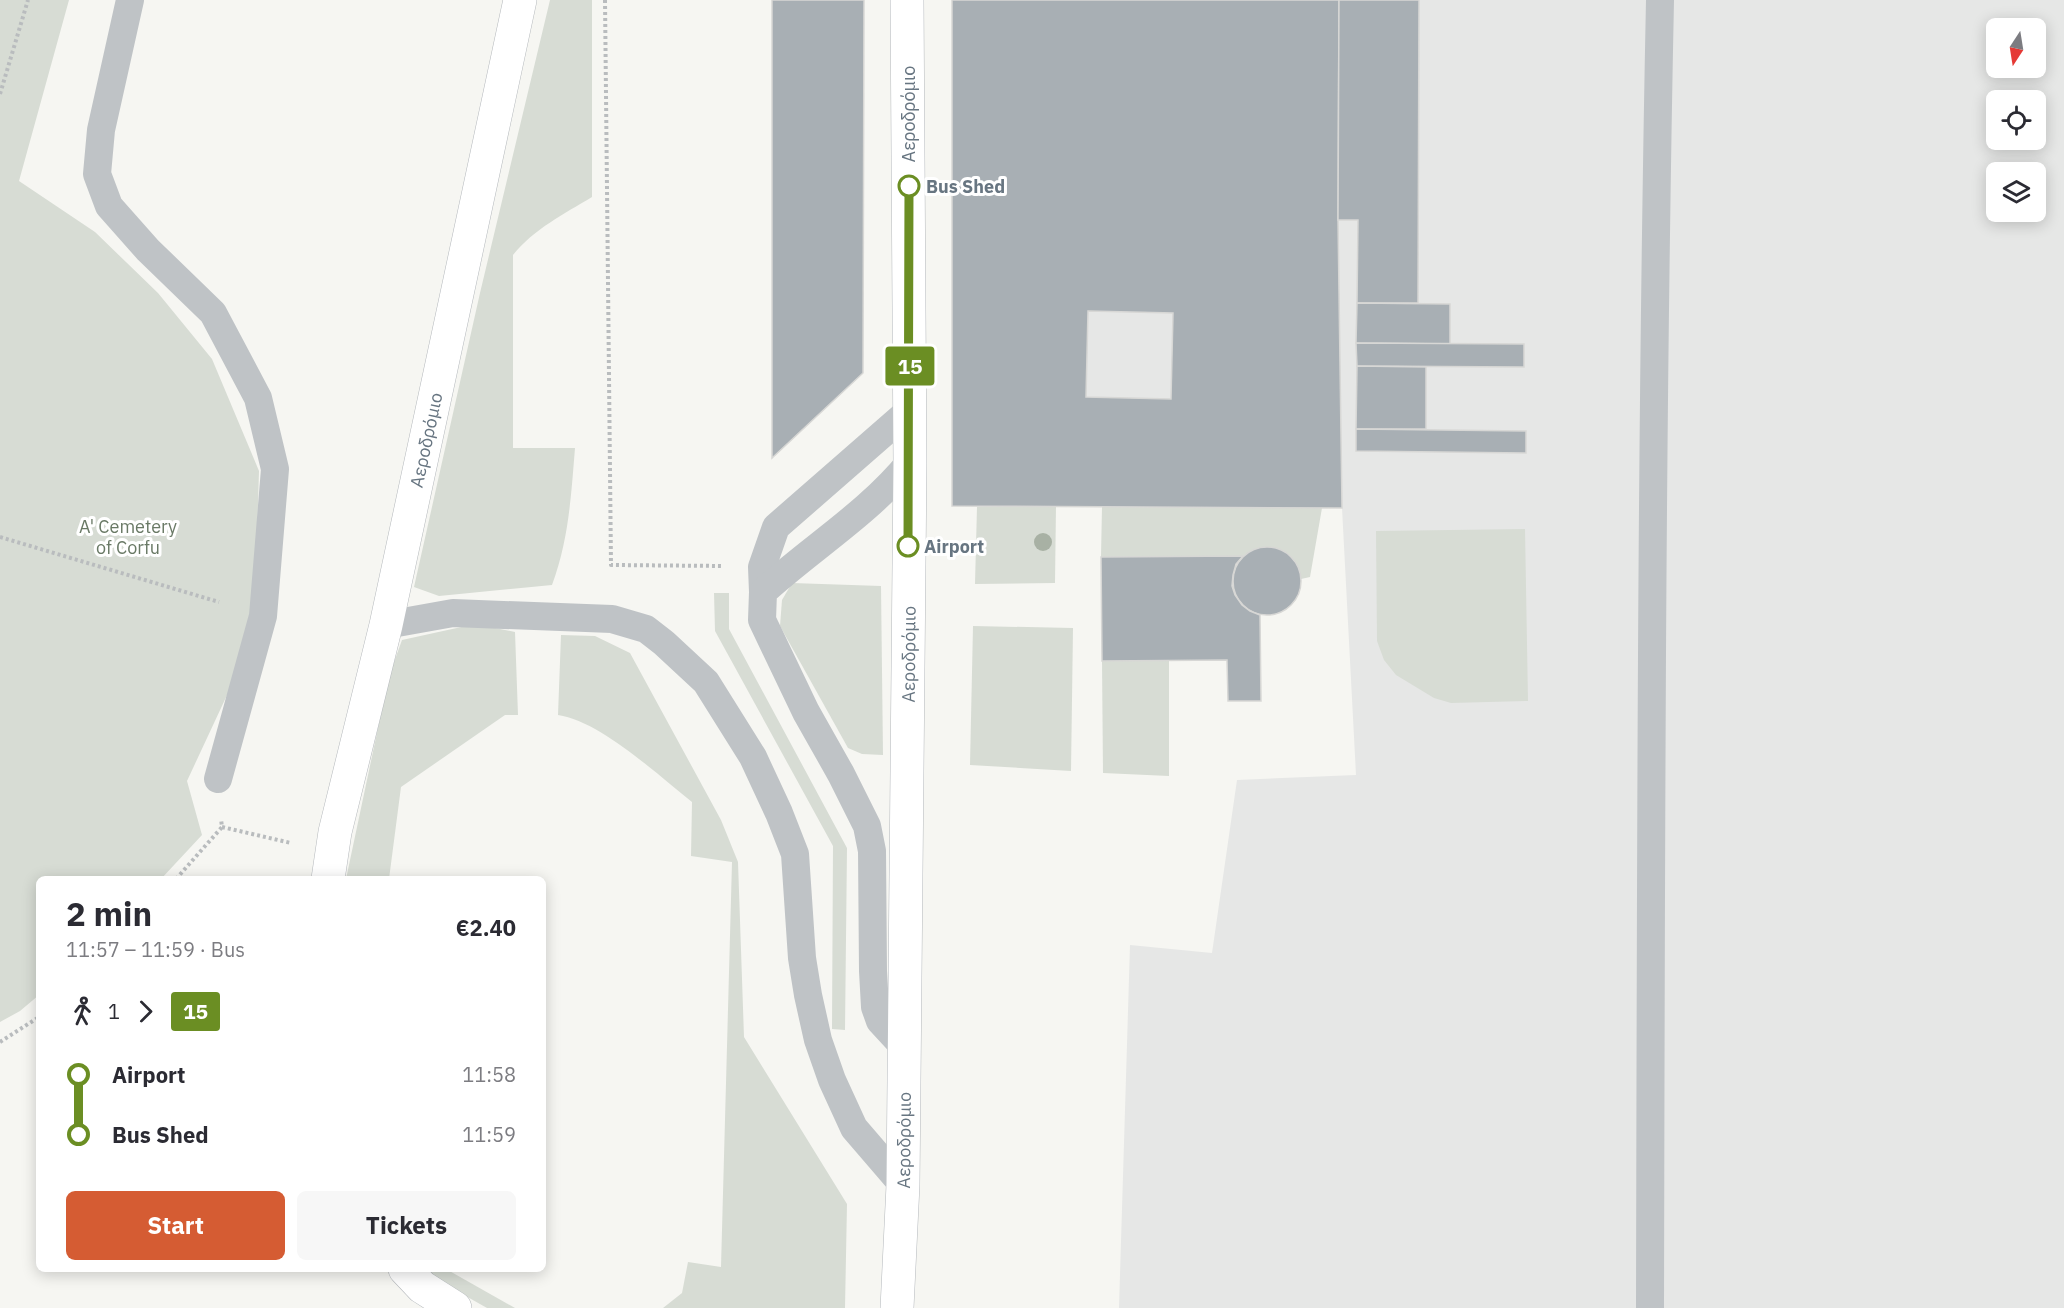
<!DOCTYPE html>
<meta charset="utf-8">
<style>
:root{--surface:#fff;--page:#f7f7f7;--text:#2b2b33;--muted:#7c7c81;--accent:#d55c33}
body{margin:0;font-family:"IBM Plex Sans",sans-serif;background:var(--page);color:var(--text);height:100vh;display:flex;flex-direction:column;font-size:22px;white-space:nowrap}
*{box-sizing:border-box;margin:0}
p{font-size:20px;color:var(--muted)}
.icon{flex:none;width:33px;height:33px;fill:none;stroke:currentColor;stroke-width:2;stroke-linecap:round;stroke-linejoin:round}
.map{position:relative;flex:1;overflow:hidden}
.side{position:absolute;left:36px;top:876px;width:510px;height:396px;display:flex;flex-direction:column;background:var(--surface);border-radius:9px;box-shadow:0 3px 15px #0003}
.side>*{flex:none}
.badge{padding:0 12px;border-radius:4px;font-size:21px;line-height:39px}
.needle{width:39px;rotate:192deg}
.controls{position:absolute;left:1986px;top:18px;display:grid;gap:12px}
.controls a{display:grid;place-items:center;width:60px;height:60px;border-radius:9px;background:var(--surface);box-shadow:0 3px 15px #0003;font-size:30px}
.map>.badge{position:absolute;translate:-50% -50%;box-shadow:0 0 0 3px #fff}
.legs{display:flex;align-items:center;gap:9px;height:66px;padding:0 30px;font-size:20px}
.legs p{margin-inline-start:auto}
.headline{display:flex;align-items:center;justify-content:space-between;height:102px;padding:0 30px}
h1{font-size:33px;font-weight:700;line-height:45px}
.button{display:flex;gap:12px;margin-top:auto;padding:12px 30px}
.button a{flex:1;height:69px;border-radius:9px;background:var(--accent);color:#fff;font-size:24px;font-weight:700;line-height:69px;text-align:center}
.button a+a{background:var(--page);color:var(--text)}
ul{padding:0 30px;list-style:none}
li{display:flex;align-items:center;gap:21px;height:60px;font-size:22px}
li i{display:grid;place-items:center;width:9px;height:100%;margin:0 8px;background:currentColor}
li i::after{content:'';width:15px;height:15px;margin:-8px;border:4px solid;border-radius:50%;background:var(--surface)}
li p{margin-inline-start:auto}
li:first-child i{background:linear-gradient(#0000 50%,currentColor 0)}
li:last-child i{background:linear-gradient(currentColor 50%,#0000 0)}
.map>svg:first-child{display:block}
.built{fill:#e6e7e6;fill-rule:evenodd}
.green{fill:#d7dcd4}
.building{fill:#a8afb4;stroke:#d7d7d5;stroke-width:1.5;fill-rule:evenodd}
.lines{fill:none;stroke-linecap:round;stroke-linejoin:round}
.secondary-casing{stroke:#b4b8bc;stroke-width:34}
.path{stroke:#b9bcbe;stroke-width:4;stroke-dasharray:3 3;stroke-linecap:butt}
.service{stroke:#bfc3c6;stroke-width:28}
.secondary{stroke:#fff;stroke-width:33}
.tree{fill:#a8b1a4}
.line-1-casing{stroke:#fff;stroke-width:14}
.line-1{stroke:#6b8e23;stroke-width:9}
.stop-1-dot{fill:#fff;stroke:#6b8e23;stroke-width:3}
.labels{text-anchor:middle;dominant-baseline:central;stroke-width:6;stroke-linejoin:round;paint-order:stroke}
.street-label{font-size:18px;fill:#677581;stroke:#fff}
.stop-label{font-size:18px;font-weight:bold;fill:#677581;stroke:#fff;text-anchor:start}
.park-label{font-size:18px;fill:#697965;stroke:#fff}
</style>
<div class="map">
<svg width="2064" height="1308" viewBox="0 0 2064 1308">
<rect width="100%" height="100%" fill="#f6f6f2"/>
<!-- built -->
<path class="built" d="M952 0H2064V1308H1119L1130 945 1212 953 1237 780 1356 775 1342 508 952 506ZM1996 28H2036V68H1996ZM1996 100H2036V140H1996ZM1996 172H2036V212H1996Z"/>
<!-- green -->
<g class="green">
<polygon points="0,0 69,0 19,181 95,232 158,293 212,359 259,471 255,603 228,693 187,781 202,835 161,879 39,879 39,995 20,1011 0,1022"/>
<path d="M550 0H592V197C564 214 534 229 513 255V448H575C571 496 569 539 552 585L439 596 414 587 480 293Z"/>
<polygon points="1056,506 1055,583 975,584 977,507"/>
<path d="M1102 507 1322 508 1310 577 1301 579C1296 549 1266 540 1243 556L1101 557Z"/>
<polygon points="1525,529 1528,701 1451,703 1434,698 1396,675 1384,660 1377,641 1376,531"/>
<polygon points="792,583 881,586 883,755 862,754 848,748 780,626 782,600"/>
<polygon points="714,593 729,593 729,629 847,848 845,1030 832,1029 833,846 715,631"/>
<polygon points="475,624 515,632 518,715 505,715 401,787 389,879 346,879 389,676 402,640"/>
<polygon points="973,626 1073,628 1071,771 970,765"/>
<path d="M561 635 595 636 630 653 721 820 738 862 744 1037 847 1204 845 1308H663L682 1293 688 1262 721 1267 732 862 691 856 692 802C658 775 600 721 558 715Z"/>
<polygon points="1102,661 1169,661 1169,776 1103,773"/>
<polygon points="423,1269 446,1269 515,1308 487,1308 432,1277"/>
</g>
<!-- building -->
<g class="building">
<polygon points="772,0 864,0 863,373 772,458"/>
<path d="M952 0H1339L1338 220 1342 508 952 506ZM1088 311 1173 313 1171 399 1086 397Z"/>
<polygon points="1339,0 1419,0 1418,303 1357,303 1358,220 1338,220"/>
<polygon points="1357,303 1450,304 1450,344 1356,343"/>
<polygon points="1356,343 1524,344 1524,367 1357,366"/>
<polygon points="1357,366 1426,367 1426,429 1356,429"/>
<polygon points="1356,429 1526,431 1526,453 1356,451"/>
<circle cx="1267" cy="581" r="34"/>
<polygon points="1243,556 1236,564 1233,575 1232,586 1235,595 1242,605 1250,611 1260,615 1261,701 1228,701 1227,660 1102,661 1101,557"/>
</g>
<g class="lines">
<defs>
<g id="secondary">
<path id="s1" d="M328 879 335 832 386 625 520 0"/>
<polyline points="405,1269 422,1287 455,1308"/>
<path id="s2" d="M897 1308 903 1185 910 462 907 0"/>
</g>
</defs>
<!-- secondary casing -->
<use href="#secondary" class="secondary-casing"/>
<!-- path -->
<g class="path">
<polyline points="605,0 611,565 723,566"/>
<polyline points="0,94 28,0"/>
<polyline points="0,537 219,602"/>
<polyline points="222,827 291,843"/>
<polyline points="176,879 222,827 221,819"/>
<polyline points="0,1042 39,1017"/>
</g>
<!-- service -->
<g class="service">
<polyline points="130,0 101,130 97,174 109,206 148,250 213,313 258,398 275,469 263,616 218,779"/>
<polyline points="763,592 762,567 776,527 910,410"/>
<polyline points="386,625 453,613 612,619 646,629 664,643 706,682 753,757 779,813 795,854 802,958 808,995 818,1040 832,1080 854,1128 903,1185"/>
<path d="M904 1047 880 1021 875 1007 873 971 872 851 867 826 841 774 806 712 762 620 763 592C811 548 869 513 910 462"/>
<path d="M1650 1308C1651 872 1651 436 1660 0"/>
</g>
<!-- secondary -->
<use href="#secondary" class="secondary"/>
</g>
<!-- trees -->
<circle class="tree" cx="1043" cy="542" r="9"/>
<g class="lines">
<defs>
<polyline id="line-1" points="908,546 909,186"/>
</defs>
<!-- line-1 casing -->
<use href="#line-1" class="line-1-casing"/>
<!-- line-1 -->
<use href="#line-1" class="line-1"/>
</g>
<!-- markers -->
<g class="stop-1-dot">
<circle cx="909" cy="186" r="10"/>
<circle cx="908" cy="546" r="10"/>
</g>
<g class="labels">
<!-- street labels -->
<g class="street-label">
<text transform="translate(908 114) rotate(-90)">Αεροδρόμιο</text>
<text stroke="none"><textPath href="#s1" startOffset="450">Αεροδρόμιο</textPath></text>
<text stroke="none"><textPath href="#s2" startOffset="654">Αεροδρόμιο</textPath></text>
<text stroke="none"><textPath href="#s2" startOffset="168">Αεροδρόμιο</textPath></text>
</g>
<!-- stop labels -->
<g class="stop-label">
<text x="926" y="186">Bus Shed</text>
<text x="924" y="546">Airport</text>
</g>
<!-- park labels -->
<g class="park-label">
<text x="128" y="526">A' Cemetery<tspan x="128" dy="21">of Corfu</tspan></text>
</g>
</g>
</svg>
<div class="controls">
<a><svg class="needle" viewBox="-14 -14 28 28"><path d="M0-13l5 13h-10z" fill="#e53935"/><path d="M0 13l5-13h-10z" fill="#7c7c81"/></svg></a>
<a><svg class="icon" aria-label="locate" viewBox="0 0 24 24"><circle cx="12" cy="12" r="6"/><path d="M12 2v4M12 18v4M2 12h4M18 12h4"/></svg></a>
<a><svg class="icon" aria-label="layers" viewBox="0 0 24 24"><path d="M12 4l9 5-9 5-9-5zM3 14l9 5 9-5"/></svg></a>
</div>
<b class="badge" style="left:910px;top:366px;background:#6b8e23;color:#fff">15</b>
<section class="side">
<div class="headline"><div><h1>2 min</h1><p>11:57 – 11:59 · Bus</p></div><b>€2.40</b></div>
<div class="legs"><svg class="icon" aria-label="walk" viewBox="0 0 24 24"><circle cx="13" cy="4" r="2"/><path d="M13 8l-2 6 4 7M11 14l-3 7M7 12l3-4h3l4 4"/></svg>1<svg class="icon" aria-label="forward" viewBox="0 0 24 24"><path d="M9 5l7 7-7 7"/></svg><b class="badge" style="background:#6b8e23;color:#fff">15</b></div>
<ul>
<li><i style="color:#6b8e23"></i><b>Airport</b><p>11:58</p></li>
<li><i style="color:#6b8e23"></i><b>Bus Shed</b><p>11:59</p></li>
</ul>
<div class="button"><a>Start</a><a>Tickets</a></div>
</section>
</div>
